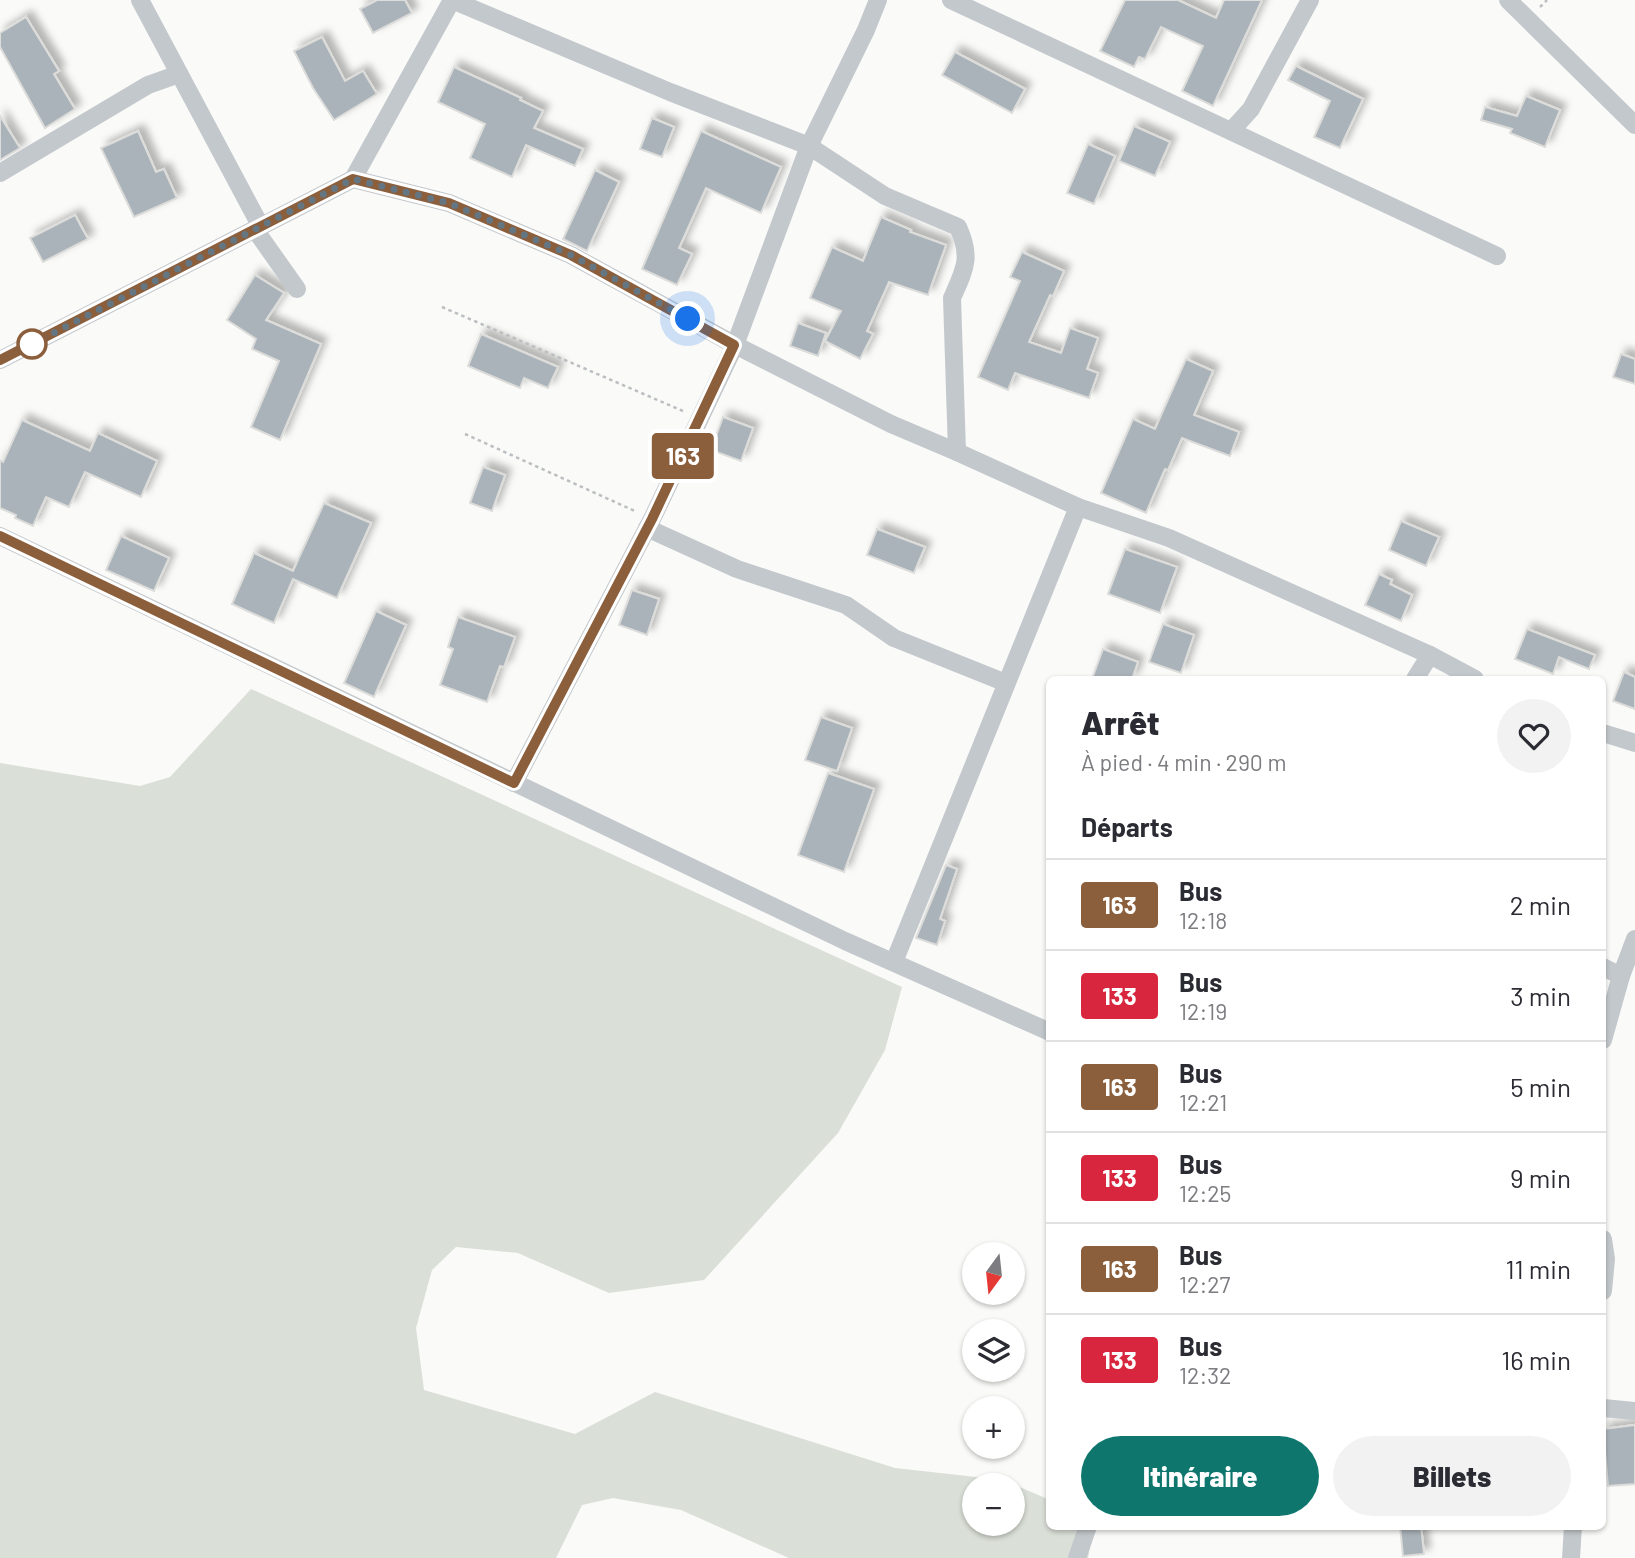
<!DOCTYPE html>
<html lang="fr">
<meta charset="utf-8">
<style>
:root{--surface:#fff;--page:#f2f2f3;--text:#2b2b33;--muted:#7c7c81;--line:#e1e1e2;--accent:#0f766e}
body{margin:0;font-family:Barlow,sans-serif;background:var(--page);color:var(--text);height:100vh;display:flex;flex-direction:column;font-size:26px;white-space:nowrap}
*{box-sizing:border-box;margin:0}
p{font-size:23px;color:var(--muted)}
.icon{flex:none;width:38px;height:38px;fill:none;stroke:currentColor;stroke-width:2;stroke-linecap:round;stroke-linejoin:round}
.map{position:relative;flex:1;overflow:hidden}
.sheet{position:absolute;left:1046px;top:676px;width:560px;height:854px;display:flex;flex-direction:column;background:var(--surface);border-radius:10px;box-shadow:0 2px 5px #0004}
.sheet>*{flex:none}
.badge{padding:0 14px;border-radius:5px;font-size:24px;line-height:46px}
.needle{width:46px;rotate:195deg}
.buttons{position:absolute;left:962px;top:1242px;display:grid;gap:14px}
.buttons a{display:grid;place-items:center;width:63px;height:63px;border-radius:50%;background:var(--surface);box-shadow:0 2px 5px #0004;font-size:35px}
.you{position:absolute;width:35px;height:35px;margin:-18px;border:5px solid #fff;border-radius:50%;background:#1a73e8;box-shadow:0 0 0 10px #1a73e833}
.map>.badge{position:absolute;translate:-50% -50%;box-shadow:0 0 0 4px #fff}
h2{padding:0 35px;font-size:26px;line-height:63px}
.round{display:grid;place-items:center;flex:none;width:74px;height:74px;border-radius:37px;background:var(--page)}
.summary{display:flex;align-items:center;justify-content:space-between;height:119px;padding:0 35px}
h1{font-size:33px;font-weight:800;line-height:52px}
.cta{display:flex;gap:14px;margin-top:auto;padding:14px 35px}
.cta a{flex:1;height:80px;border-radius:42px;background:var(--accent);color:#fff;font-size:28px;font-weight:800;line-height:80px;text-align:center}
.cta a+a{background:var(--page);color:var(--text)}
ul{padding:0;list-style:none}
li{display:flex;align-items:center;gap:21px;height:91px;padding:0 35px;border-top:2px solid var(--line)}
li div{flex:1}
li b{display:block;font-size:26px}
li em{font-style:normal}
li .badge{min-width:77px;font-weight:700;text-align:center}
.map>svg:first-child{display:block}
.green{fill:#dadfd7;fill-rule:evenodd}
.building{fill:#aab3b9;stroke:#dcdcda;stroke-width:2;filter:url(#shadow)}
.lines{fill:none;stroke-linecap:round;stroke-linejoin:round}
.path{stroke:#bbbfc2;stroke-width:2.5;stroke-dasharray:3.5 3.5;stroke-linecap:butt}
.street{stroke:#c3c8cc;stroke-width:18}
.line-casing{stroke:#fff;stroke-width:16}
.line{stroke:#8b5e3c;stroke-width:10}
.walk{stroke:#657683;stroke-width:7;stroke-dasharray:0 12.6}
.stop-dot{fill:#fff;stroke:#8b5e3c;stroke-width:3.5}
</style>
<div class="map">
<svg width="1635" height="1558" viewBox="0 0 1635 1558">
<defs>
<filter id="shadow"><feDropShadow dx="6" dy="-6" stdDeviation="3.5" flood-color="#0004"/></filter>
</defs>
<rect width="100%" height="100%" fill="#fafaf8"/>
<!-- green -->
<path class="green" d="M251 689 902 987 885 1050 838 1133 704 1280 609 1293 518 1253 456 1247 432 1270 416 1328 424 1390 575 1434 655 1392 895 1468 1003 1480 1050 1500V1526H1084L1092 1536 1088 1558H789L681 1510 613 1498 582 1505 556 1558H0V763L140 786 170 777ZM975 1486H1013V1524H975Z"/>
<!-- building -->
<g class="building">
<polygon points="377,0 405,0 412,13 373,33 360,9"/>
<polygon points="1125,0 1178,0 1216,18 1224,0 1262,0 1213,106 1182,91 1203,46 1161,27 1145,59 1139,57 1134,67 1100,51"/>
<polygon points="26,17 59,71 54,74 75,109 45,128 0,47 0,33"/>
<polygon points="322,37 345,81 363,71 377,94 334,120 313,88 294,51"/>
<polygon points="955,52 1025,89 1012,113 942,75"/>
<polygon points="1296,66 1363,99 1340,148 1314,137 1330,101 1288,80"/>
<polygon points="454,67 521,98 520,100 543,111 534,128 583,149 575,166 526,145 512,177 470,158 485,124 438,102"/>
<polygon points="1526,96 1560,110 1545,147 1510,133 1512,129 1481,120 1485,107 1517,116"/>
<polygon points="0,116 20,148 0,160"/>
<polygon points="652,118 674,127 662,157 640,149"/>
<polygon points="1134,126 1170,142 1155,176 1119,161"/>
<polygon points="138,131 156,172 164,169 177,198 134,217 101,148"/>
<polygon points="701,131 781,167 761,213 706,188 679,248 692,254 677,285 642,269"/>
<polygon points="1088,144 1115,156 1094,204 1067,193"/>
<polygon points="595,170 619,182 587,251 563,239"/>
<polygon points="75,215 88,239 43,262 30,238"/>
<polygon points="881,217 911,230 910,232 946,245 928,295 889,282 867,331 873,334 860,359 825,341 841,311 810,298 832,247 863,261"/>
<polygon points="1022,252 1064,271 1053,296 1050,295 1029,342 1061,353 1070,328 1098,338 1087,369 1098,373 1089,398 1015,373 1008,390 978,377 1020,281 1010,277"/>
<polygon points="255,275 284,293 266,320 321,344 280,440 251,427 279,361 252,349 256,339 227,320"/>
<polygon points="798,323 826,333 818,356 790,346"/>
<polygon points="481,334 558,367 548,388 524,378 520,388 468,366"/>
<polygon points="1621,354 1635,359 1635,384 1613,377"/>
<polygon points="1186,359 1213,371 1194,415 1239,432 1230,456 1182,438 1168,470 1165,469 1146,513 1101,493 1133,419 1155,429"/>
<polygon points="723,417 753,428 741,461 711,450"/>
<polygon points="22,420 90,451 98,433 157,461 141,497 85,472 69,507 46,497 33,526 15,518 16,515 0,508 0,460 3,462"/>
<polygon points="483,467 505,475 492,511 470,503"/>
<polygon points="324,503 371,523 337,598 293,579 274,623 232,604 254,553 293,571"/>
<polygon points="1401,521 1439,537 1426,566 1389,550"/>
<polygon points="877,529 925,547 914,573 867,555"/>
<polygon points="121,536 169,558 154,591 106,570"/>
<polygon points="1125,549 1177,567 1160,613 1108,594"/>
<polygon points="1379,574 1392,580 1390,584 1412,595 1401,621 1365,605"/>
<polygon points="632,590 659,599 647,635 619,625"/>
<polygon points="376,611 406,625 374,697 344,683"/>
<polygon points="458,617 515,637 504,667 500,666 487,702 440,685 453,649 448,647"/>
<polygon points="1163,624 1194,635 1181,673 1149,662"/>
<polygon points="1527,629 1595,655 1589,669 1559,657 1553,674 1515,659"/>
<polygon points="1103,649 1138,662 1132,679 1092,679"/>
<polygon points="1624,672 1635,677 1635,709 1613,701"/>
<polygon points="821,717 852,728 837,771 805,760"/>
<polygon points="828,773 874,789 844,872 798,855"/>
<polygon points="946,865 957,869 940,919 945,921 937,945 916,938"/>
<polygon points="1635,1425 1635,1484 1608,1486 1603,1429"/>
<polygon points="1400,1526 1421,1526 1424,1554 1403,1556"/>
</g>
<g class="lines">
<!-- path -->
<g class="path">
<polyline points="1540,7 1547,0"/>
<polyline points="442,307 683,411"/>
<polyline points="465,434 637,512"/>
</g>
<!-- street -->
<g class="street">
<polyline points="140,0 261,227 256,231 297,289"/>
<path d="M452 0 670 92 809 146 885 196 958 227C972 257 965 269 952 298L957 452 1078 507 1169 538 1430 655 1475 679"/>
<polyline points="951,0 1497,256"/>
<polyline points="1508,0 1635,125"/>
<polyline points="1231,131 1251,109 1310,0"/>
<polyline points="0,173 148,85 179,74"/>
<polyline points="353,179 449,203 571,255 735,345 809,146 866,30 878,0"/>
<polyline points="0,360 353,179 452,0"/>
<polyline points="647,528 737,569 846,605 894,638 1006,683"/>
<polyline points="0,536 845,941 1050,1032"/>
<polyline points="1415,679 1430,655"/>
<polyline points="1603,733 1635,743"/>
<polyline points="514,783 652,519 735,345 891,424 957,452"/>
<polyline points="894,962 1078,507"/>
<polyline points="1603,967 1621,976"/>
<polyline points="1603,1040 1621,976 1635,939"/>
<polyline points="1603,1239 1606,1259 1603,1291"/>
<polyline points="1603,1408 1635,1411"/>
<polyline points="1077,1558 1088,1526"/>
<polyline points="1571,1558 1573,1526"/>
</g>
</g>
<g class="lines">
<defs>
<polyline id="line" points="0,360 353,179 449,203 571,255 734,345 652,519 514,783 0,536"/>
</defs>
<!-- line casing -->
<use href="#line" class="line-casing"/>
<!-- line -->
<use href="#line" class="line"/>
<!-- walk -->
<polyline class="walk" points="32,344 353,179 449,203 571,255 688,319"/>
</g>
<!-- markers -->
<circle class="stop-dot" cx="32" cy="344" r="14"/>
</svg>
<div class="buttons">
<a><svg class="needle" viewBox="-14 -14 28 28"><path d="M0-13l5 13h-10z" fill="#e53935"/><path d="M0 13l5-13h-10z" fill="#7c7c81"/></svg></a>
<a><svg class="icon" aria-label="layers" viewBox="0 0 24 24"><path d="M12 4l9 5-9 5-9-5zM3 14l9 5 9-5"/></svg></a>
<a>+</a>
<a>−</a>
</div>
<div class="you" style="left:688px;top:319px"></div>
<b class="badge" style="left:683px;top:456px;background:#8b5e3c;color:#fff">163</b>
<section class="sheet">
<div class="summary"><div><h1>Arrêt</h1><p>À pied · 4 min · 290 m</p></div><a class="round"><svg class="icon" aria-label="heart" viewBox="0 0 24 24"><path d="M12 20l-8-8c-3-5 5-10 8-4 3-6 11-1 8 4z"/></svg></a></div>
<h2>Départs</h2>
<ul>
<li><span class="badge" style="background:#8b5e3c;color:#fff">163</span><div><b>Bus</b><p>12:18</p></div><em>2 min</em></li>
<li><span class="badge" style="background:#d7263d;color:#fff">133</span><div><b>Bus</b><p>12:19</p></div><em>3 min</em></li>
<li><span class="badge" style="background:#8b5e3c;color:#fff">163</span><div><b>Bus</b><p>12:21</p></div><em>5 min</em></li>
<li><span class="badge" style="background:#d7263d;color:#fff">133</span><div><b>Bus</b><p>12:25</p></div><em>9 min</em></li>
<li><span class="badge" style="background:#8b5e3c;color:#fff">163</span><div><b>Bus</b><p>12:27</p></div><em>11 min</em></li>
<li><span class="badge" style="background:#d7263d;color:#fff">133</span><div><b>Bus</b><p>12:32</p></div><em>16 min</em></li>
</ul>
<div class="cta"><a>Itinéraire</a><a>Billets</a></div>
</section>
</div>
